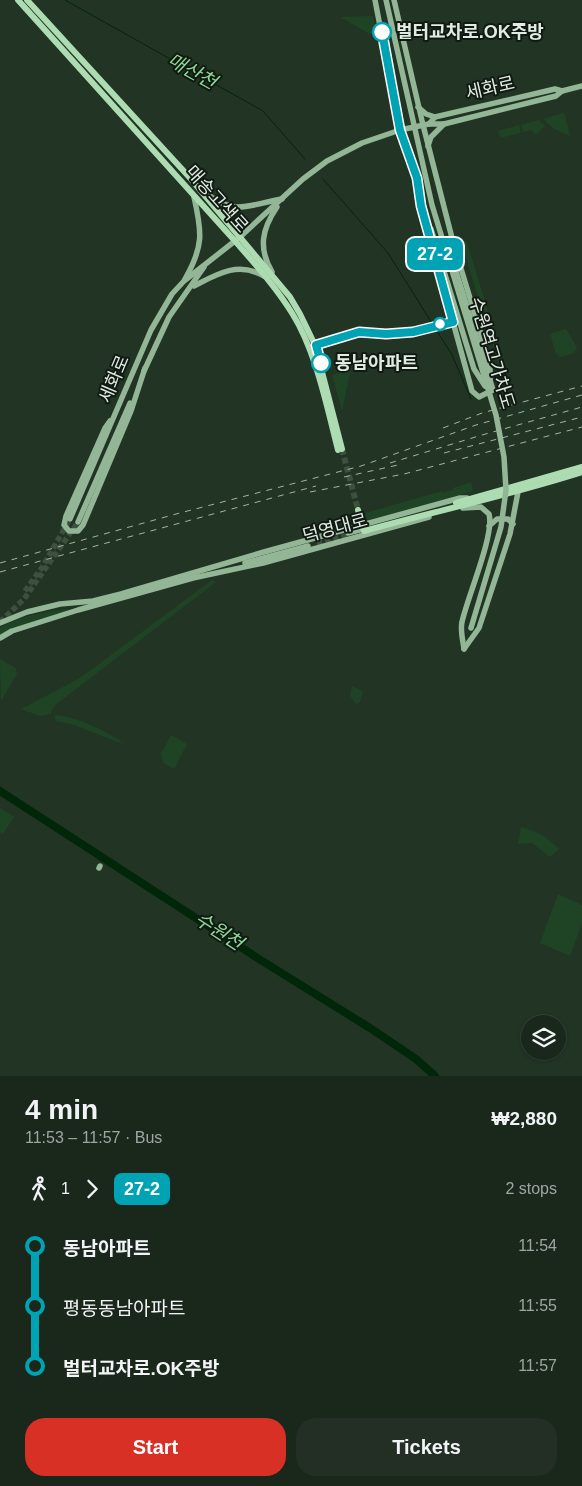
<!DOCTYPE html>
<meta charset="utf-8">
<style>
:root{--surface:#1a271b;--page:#232f24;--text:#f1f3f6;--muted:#9fa5a3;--line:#38443a;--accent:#d93025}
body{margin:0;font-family:Helvetica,"Noto Sans KR",sans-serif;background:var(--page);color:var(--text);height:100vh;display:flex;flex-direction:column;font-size:19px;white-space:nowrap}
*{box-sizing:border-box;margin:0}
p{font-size:16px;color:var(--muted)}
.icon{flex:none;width:28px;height:28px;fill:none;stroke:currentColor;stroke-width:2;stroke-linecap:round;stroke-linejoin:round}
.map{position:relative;height:1076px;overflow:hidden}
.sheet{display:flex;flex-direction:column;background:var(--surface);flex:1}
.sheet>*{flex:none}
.badge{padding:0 10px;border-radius:8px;font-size:18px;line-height:32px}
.tools{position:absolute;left:521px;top:1015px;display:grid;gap:10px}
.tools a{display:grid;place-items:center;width:45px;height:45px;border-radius:50%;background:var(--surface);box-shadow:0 1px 4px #0004,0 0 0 1px var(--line);font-size:25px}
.map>.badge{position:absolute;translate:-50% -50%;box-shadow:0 0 0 2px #fff}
.legs{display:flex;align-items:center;gap:8px;height:55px;padding:0 25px;font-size:16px}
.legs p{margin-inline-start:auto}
.headline{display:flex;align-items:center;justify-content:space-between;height:85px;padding:0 25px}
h1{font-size:28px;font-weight:700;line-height:38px}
.button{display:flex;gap:10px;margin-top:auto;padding:10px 25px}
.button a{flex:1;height:58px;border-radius:20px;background:var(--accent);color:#fff;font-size:20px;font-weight:700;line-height:58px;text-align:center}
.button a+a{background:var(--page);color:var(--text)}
ul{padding:0 25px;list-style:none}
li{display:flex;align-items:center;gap:18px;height:60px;font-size:19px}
li i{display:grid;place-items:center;width:8px;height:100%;margin:0 6px;background:currentColor}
li i::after{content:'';width:12px;height:12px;margin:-6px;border:4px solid;border-radius:50%;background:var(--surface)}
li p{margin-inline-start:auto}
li:first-child i{background:linear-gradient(#0000 50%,currentColor 0)}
li:last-child i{background:linear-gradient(currentColor 50%,#0000 0)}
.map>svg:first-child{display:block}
.green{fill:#1f4425}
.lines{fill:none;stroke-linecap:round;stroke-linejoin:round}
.stream{stroke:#002709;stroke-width:1}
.river{stroke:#002709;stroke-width:8}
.secondary-tunnel{stroke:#3e5040;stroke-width:5.5;stroke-dasharray:5.5 3;stroke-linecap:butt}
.primary-tunnel{stroke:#3e5040;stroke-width:6;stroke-dasharray:6 3;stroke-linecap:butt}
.secondary{stroke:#92b696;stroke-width:5.5}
.primary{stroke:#addcb2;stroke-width:6}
.rail{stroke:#a5b3a7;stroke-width:1;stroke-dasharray:6 6;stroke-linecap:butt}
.secondary-bridge{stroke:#92b696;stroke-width:5.5}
.line-1-casing{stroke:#fff;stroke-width:11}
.line-1{stroke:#00a3b4;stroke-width:8}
.stop-1-dot{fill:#fff;stroke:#00a3b4;stroke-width:2.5}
.labels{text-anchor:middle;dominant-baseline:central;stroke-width:4;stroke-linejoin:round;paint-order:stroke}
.stop-label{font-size:18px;font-weight:bold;fill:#e0ece1;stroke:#111a12;text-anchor:start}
.street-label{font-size:18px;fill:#e0ece1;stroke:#111a12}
.water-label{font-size:19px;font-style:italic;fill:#8cd897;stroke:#111a12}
</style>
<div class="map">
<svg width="582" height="1076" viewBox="0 0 582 1076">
<rect width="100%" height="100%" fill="#223424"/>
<!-- green -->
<g class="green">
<polygon points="373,16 376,32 370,34 340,17"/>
<polygon points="563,113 565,115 570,136 554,129 543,119"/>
<polygon points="539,120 545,126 536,135 531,130 523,132 521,125"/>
<polygon points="519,125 521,133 500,138 498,131"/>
<polygon points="466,240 504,363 499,365 462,245"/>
<polygon points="566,329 577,347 574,353 561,357 556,354 550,334"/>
<polygon points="351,369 342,411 332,375"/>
<polygon points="471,482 473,491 367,522 365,513 442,491 443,493 453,490 453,488"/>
<polygon points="212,580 216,582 59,702 52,709 51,714 40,716 21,709 80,678"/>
<path d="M66 609 67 611 35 621 0 636V628C20 616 43 612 66 609Z"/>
<polygon points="0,659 16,668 17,674 1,701"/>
<polygon points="352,686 363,691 360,702 356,704 350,696"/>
<path d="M57 715C82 719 105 730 126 745L71 724 56 721 54 716Z"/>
<polygon points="171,735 187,744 174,769 163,763 161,754"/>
<polygon points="0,808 14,817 3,834 0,832"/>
<path d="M521 827C538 832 546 836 559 849L550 857 532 843 518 844Z"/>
<polygon points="558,894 582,905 582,923 570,956 540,943"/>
</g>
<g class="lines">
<!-- stream -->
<g class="stream">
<polyline points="65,0 263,111 305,159"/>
<polyline points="323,179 388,253 452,355 471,399"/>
</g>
<!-- river -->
<polyline class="river" points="0,791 259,959 370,1028 416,1059 435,1076"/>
<!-- secondary-tunnel -->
<g class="secondary-tunnel">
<polyline points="317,544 349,535"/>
<polyline points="25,591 43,566 70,519"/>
<polyline points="0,622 24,599 78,522"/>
</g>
<!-- primary-tunnel -->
<polyline class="primary-tunnel" points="342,449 358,510"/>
<!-- secondary -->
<g class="secondary">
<polyline points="375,0 400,130 417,178 421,206 472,391 479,397 493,390 454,265 452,238 423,125 394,0"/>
<polyline points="418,107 426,114 435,117"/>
<polyline points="429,124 435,117 555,89 562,91"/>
<polyline points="428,146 431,137 444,124"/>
<path d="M203 191C235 217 246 205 282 199"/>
<path d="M272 272C258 248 262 229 277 207"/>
<path d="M185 279C204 246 202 232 194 197"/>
<path d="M194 286C217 274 238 261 264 276"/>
<polyline points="144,371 169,317 204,267"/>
<polyline points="110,421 105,428 66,516 64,525 69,531 78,531 83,525 131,411 145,368"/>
<path d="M463 508 481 507 489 514C495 534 467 598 462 622 460 630 463 641 464 649"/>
<polyline points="70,519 151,330 172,294 184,281 240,237 303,179 327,161 362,143 400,130 429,124 444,124 556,96 562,91 582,86"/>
<polyline points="78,522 130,403"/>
<polyline points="489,526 497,519 508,519 513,524"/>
<polyline points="348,533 363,529"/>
<polyline points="245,563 308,546"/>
<polyline points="0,623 27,612 60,604 93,601 121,594 264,552 460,498 467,498"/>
<polyline points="0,638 12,631 78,610 193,578 263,563 429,517"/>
<polyline points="464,649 479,628 510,534 518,492"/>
<polyline points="99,868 100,866"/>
</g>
<!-- primary -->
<g class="primary">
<path d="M18 0 235 241C255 264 276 287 292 313 316 351 327 407 338 450"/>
<polyline points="27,0 191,179 290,297 300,314 315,345 342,449"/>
<polyline points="456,503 582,467"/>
<polyline points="358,510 360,518"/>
<path d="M363 528 364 531C436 511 510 495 582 472"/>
</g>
<!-- rail -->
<g class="rail">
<polyline points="443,428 482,413 582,386"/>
<polyline points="444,453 582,417"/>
<polyline points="390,463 482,435 582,407"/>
<polyline points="344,477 398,465"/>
<polyline points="310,492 404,474 582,427"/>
<polyline points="0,563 176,514 361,466 476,425 582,395"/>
<polyline points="0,572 316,486"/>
</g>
<!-- secondary-bridge -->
<g class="secondary-bridge">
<polyline points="386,0 432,205 496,415 504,457 506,490 501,527 471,628"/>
<polyline points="431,229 474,369 485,386"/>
<polyline points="459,262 490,364 490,388"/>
</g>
</g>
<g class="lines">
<defs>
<polyline id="line-1" points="321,363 316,345 359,332 386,334 413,332 453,322 421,206 417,178 400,130 382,32"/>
</defs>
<!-- line-1 casing -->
<use href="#line-1" class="line-1-casing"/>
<!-- line-1 -->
<use href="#line-1" class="line-1"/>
</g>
<!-- markers -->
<g class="stop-1-dot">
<circle cx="382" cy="32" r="9"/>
<circle cx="440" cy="324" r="6"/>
<circle cx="321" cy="363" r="9"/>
</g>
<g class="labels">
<!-- stop labels -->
<g class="stop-label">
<text x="396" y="32">벌터교차로.OK주방</text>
<text x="335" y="363">동남아파트</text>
</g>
<!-- street labels -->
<g class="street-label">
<text transform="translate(490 88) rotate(-13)">세화로</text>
<text transform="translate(217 199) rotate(48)">매송고색로</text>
<text transform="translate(492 353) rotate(73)">수원역고가차도</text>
<text transform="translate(114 379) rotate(-67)">세화로</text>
<text transform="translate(335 528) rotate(-15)">덕영대로</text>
</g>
<!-- water labels -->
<g class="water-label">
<text transform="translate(192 71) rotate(29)">매산천</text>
<text transform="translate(219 931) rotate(33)">수원천</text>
</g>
</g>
</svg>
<div class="tools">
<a><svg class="icon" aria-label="layers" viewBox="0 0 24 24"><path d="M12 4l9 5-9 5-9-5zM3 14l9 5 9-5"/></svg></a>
</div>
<b class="badge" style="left:435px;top:254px;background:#00a3b4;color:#fff">27-2</b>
</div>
<section class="sheet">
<div class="headline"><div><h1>4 min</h1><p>11:53 – 11:57 · Bus</p></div><b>₩2,880</b></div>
<div class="legs"><svg class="icon" aria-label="walk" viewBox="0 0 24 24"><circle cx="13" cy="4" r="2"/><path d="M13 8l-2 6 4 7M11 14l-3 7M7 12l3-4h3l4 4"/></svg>1<svg class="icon" aria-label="forward" viewBox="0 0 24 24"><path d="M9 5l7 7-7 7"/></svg><b class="badge" style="background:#00a3b4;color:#fff">27-2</b><p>2 stops</p></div>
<ul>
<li><i style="color:#00a3b4"></i><b>동남아파트</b><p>11:54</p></li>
<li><i style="color:#00a3b4"></i><span>평동동남아파트</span><p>11:55</p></li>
<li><i style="color:#00a3b4"></i><b>벌터교차로.OK주방</b><p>11:57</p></li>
</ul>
<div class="button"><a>Start</a><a>Tickets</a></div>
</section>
